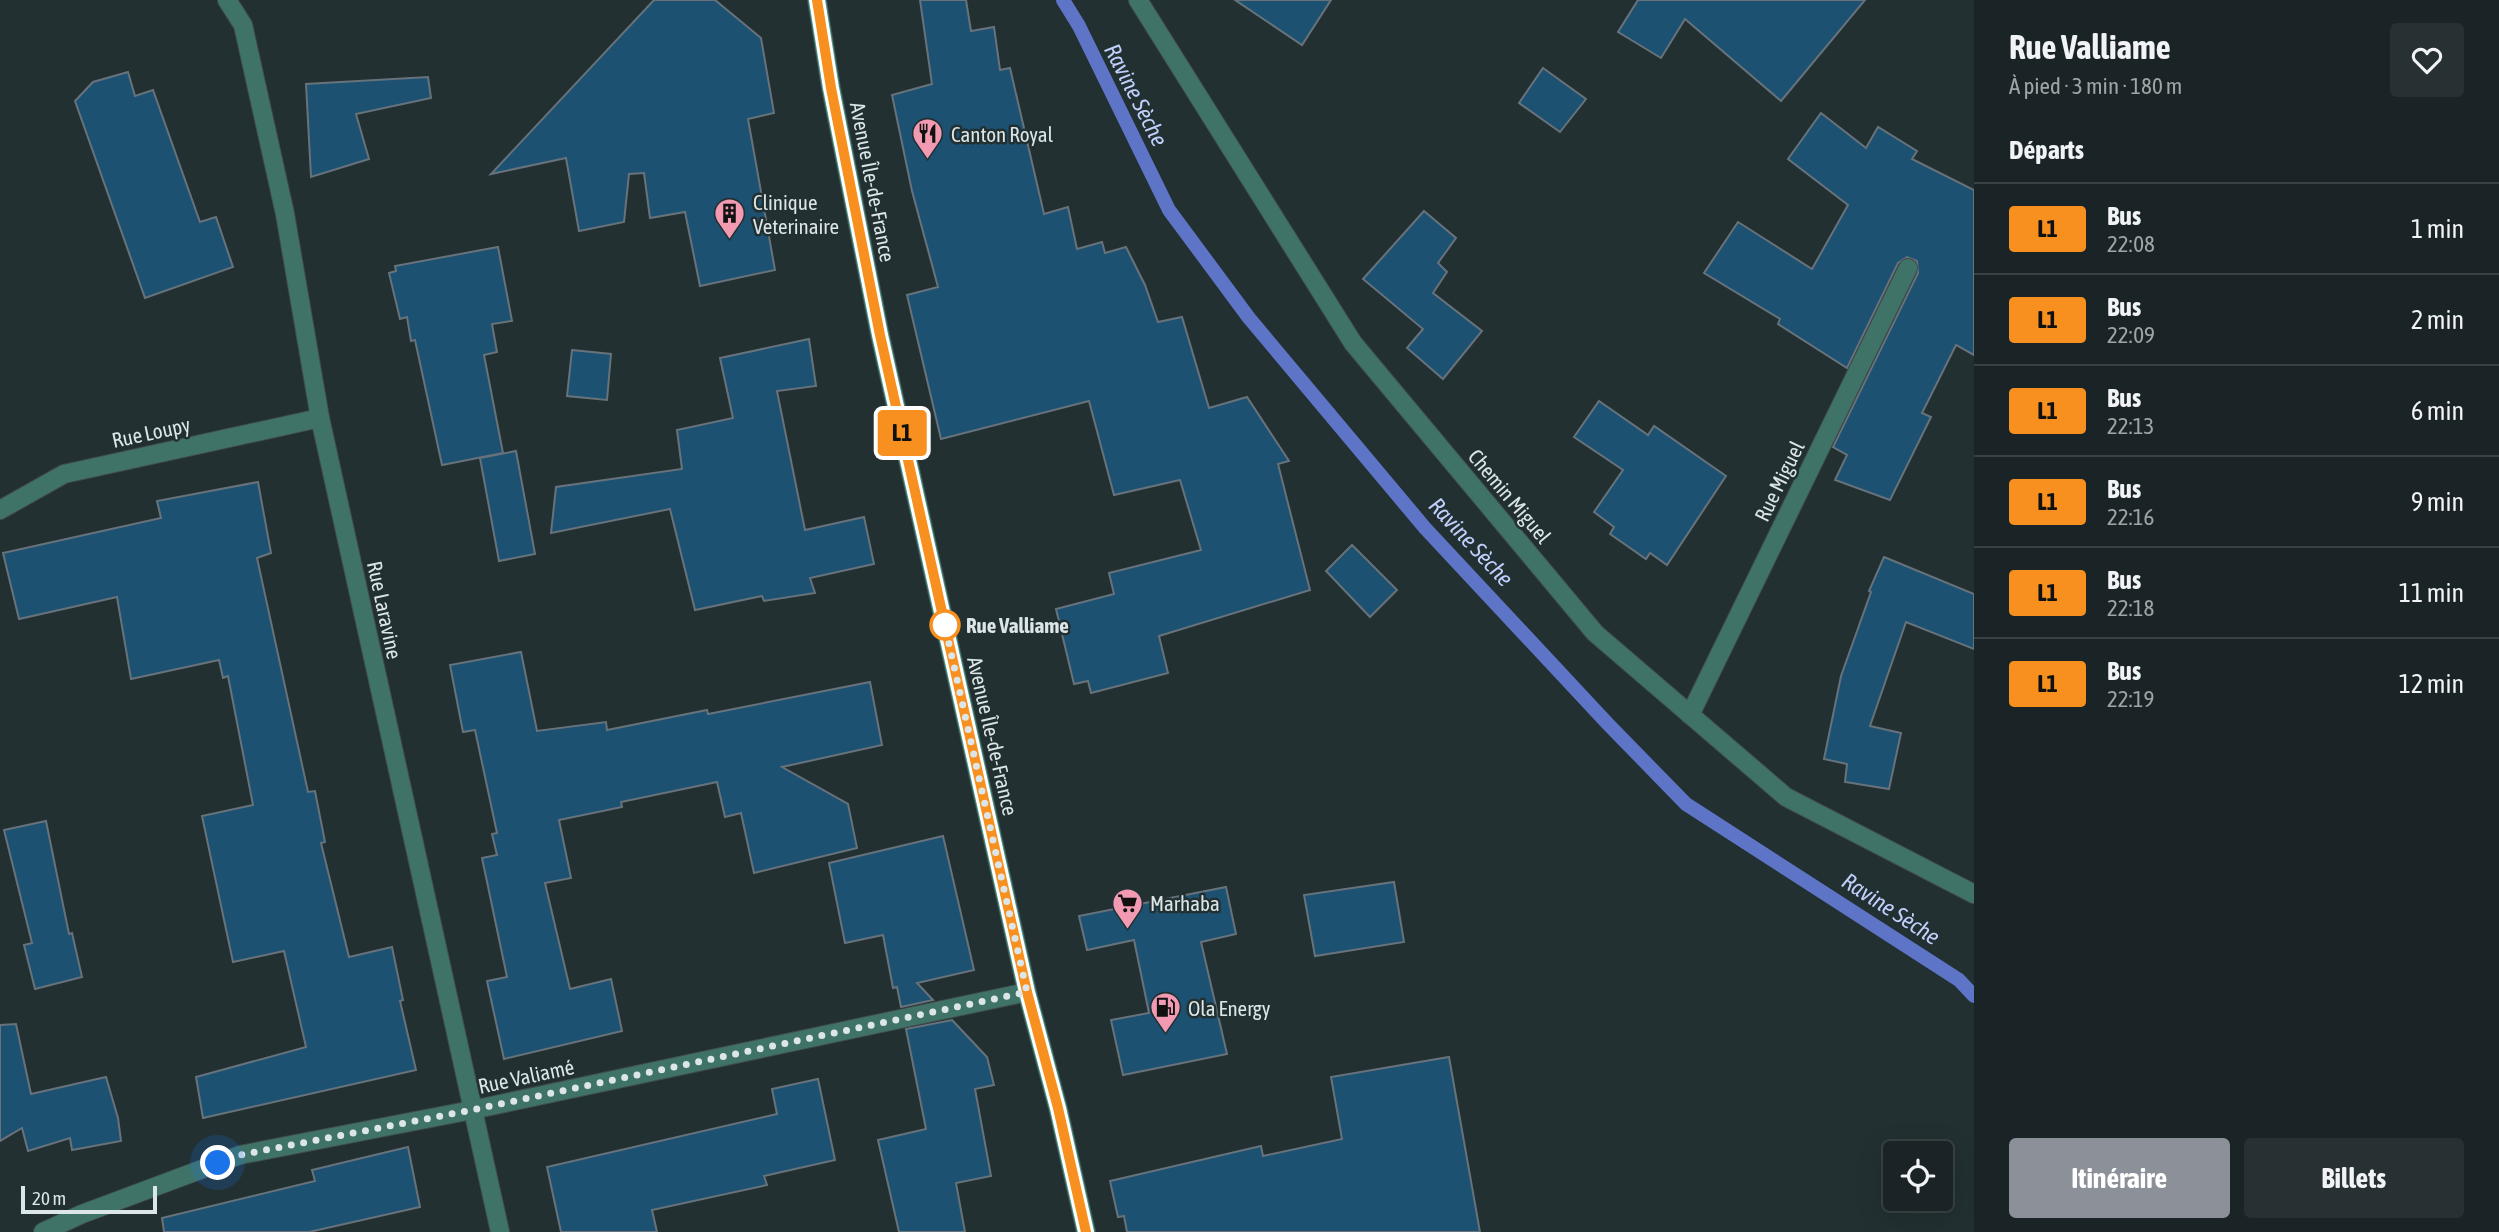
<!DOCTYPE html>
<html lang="fr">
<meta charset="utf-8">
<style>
:root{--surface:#1a2426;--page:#273032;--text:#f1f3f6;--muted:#9fa4a7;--line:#384143;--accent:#8c9099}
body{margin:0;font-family:"Asap Condensed",sans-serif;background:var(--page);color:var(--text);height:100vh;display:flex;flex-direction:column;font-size:26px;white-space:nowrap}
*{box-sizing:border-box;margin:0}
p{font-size:23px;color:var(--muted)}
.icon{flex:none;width:38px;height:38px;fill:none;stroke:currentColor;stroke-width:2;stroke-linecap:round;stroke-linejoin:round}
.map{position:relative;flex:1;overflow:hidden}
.details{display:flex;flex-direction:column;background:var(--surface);width:525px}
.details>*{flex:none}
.badge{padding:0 14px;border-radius:5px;font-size:24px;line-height:46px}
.fabs{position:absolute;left:1883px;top:1141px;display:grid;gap:14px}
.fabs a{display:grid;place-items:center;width:70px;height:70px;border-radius:7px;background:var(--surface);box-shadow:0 7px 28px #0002,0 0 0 2px var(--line);font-size:35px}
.scale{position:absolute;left:21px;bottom:18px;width:136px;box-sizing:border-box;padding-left:7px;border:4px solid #dce5e7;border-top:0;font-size:19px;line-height:24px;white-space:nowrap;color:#dce5e7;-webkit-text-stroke:5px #223032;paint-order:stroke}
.you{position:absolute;width:35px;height:35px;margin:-18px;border:5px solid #fff;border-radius:50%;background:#1a73e8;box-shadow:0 0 0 10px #1a73e833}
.map>.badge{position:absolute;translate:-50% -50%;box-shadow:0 0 0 4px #fff}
h2{padding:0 35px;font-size:26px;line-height:63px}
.round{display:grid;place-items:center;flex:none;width:74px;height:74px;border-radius:7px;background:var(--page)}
.summary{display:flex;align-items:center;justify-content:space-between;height:119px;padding:0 35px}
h1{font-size:33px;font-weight:700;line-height:52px}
.action{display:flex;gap:14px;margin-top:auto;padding:14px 35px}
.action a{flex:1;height:80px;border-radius:7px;background:var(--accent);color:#fff;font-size:28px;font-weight:700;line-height:80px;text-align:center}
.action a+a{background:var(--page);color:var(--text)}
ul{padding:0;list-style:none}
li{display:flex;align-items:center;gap:21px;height:91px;padding:0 35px;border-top:2px solid var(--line)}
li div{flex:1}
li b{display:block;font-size:26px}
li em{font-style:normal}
li .badge{min-width:77px;font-weight:700;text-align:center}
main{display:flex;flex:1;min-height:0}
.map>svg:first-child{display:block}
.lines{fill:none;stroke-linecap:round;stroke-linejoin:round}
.stream{stroke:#5e75c7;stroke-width:14}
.building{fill:#1c5172;stroke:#67727b;stroke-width:2}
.street-casing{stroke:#404d4f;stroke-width:20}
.secondary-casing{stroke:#404d4f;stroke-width:20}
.street{stroke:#407368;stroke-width:18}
.secondary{stroke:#439a89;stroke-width:18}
.line-casing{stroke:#fff;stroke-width:16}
.line{stroke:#f7901e;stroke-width:10}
.walk{stroke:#dce5e7;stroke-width:7;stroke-dasharray:0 12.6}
.stop-dot{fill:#fff;stroke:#f7901e;stroke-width:3.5}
.labels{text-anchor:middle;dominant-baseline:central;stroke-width:5;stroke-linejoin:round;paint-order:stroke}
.poi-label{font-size:21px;fill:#dce5e7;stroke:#223032;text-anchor:start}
.street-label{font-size:21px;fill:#dce5e7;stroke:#223032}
.stop-label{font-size:21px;font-weight:bold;fill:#dce5e7;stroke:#223032;text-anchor:start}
.water-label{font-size:23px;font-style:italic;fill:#c0cffb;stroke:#223032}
</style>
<main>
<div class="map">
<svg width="1974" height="1232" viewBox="0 0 1974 1232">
<rect width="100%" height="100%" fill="#223032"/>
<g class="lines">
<!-- stream -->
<polyline class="stream" points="1063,0 1079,26 1169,210 1249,318 1425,528 1607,723 1686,804 1959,980 1974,996"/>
</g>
<!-- building -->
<g class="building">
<polygon points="654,0 715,0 761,38 774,113 748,119 775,270 700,286 685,212 650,218 644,173 629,174 624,222 579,231 566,158 491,174"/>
<polygon points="920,0 966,0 971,31 994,27 1000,70 1010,68 1044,214 1068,207 1077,249 1102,242 1105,253 1126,247 1145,285 1158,322 1182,317 1209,408 1247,397 1289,461 1278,464 1310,590 1159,636 1168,673 1091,693 1088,681 1074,684 1056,609 1114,594 1109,573 1201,550 1180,480 1114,495 1089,401 941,439 907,295 938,287 912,191 892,95 932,84"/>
<polygon points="1235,0 1331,0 1302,45"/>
<polygon points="1638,0 1865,0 1781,101 1685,19 1661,58 1618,32"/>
<polygon points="1543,68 1586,99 1560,132 1519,103"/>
<polygon points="128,72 135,96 153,90 200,222 216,217 233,267 145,298 75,101 93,82"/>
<polygon points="428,77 431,98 356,114 369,159 311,177 306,84"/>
<polygon points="1821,113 1866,148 1878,127 1917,151 1912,159 1974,190 1974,355 1956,345 1922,413 1931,417 1890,500 1835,480 1847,455 1833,447 1918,273 1917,261 1907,257 1898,263 1847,368 1778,324 1780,319 1704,273 1738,222 1812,269 1848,205 1788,159"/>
<polygon points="1424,211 1456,238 1438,263 1447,272 1433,293 1482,331 1443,379 1407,348 1423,329 1363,279"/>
<polygon points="498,247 512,321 492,324 497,352 484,355 503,453 442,465 415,340 411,341 407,317 400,319 389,273 396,271 395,266"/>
<polygon points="809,339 816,386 777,391 805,530 864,517 874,564 810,578 815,593 764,601 762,596 695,610 670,509 551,533 556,487 682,469 677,430 733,418 720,358"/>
<polygon points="572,350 611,354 607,400 567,396"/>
<polygon points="1599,401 1648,435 1654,426 1726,476 1667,565 1650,553 1646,559 1610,534 1614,527 1594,512 1623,470 1574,437"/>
<polygon points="516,451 535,554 499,561 480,458"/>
<polygon points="258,482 271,553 257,558 308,792 315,791 325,842 321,843 349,957 392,947 403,1000 400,1001 416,1070 203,1118 196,1077 306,1047 284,951 233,962 202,816 253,805 228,676 223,678 219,660 131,679 117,597 19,619 3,553 161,518 157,501"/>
<polygon points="1352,545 1397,590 1370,617 1326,571"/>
<polygon points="1884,557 1974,594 1974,649 1906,622 1870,726 1901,733 1889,789 1845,782 1847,764 1824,759 1841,676 1871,592 1869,591"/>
<polygon points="521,652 537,731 606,722 607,730 707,710 708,714 870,682 882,745 782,767 848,804 857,848 754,873 741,813 725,817 717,782 621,802 622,807 559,820 571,878 545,883 570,989 611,979 622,1031 504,1059 487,981 507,977 482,858 497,855 492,834 497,833 475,730 463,732 450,665"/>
<polygon points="46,821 69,934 72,933 82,977 35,989 24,945 32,943 4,830"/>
<polygon points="943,836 974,970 917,983 933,1000 901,1007 897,987 893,988 883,935 845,943 829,863"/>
<polygon points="1394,882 1404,942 1315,956 1304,895"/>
<polygon points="1226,887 1236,934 1201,942 1227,1054 1123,1075 1111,1020 1149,1013 1134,940 1087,950 1079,916"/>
<polygon points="952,1020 987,1057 994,1085 975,1089 991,1176 956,1183 965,1232 899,1232 878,1140 926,1129 906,1029"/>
<polygon points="16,1024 31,1094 106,1077 118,1118 121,1141 72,1150 70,1138 28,1151 22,1128 0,1141 0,1025"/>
<polygon points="1449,1057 1480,1232 1127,1232 1124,1216 1118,1217 1110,1181 1261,1146 1263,1156 1342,1139 1331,1077"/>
<polygon points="818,1079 835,1160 764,1176 767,1185 652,1210 657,1232 561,1232 547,1167 777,1114 772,1089"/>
<polygon points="408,1147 420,1207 309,1232 164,1232 162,1218 315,1181 312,1170"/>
</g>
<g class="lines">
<defs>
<g id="street">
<polyline points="227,0 243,25 285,214 320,418 500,1232"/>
<polyline points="1138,0 1353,343 1595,633 1786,797 1974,894"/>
<polyline points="0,510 64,474 320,418"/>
<polyline points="1690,715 1908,268"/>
<polyline points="43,1232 82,1214 240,1155 472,1110 1027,992"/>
</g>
<polyline id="secondary" points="817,0 831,88 880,335 1027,992 1058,1108 1086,1232"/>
</defs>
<!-- street casing -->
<use href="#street" class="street-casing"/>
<!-- secondary casing -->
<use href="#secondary" class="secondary-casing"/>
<!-- street -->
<use href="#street" class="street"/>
<!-- secondary -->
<use href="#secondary" class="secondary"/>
</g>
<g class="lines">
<defs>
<polyline id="line" points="817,0 831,88 880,335 1027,992 1058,1108 1086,1232"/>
</defs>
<!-- line casing -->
<use href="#line" class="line-casing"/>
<!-- line -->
<use href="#line" class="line"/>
<!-- walk -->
<polyline class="walk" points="218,1163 240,1155 472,1110 1027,992 943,617 945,625"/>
</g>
<!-- icons -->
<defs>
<symbol id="restaurant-pin" viewBox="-11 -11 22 30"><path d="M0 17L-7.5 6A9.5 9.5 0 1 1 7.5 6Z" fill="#f19ab2" stroke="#223032"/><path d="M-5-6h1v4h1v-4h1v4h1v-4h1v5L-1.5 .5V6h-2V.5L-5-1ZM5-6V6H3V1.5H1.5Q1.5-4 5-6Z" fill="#111"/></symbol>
<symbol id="building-pin" viewBox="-11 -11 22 30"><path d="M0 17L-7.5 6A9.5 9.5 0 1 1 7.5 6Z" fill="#f19ab2" stroke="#223032"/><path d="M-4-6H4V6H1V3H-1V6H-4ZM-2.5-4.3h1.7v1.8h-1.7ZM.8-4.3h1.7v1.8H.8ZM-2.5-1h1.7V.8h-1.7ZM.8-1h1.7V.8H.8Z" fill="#111"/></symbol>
<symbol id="supermarket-pin" viewBox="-11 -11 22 30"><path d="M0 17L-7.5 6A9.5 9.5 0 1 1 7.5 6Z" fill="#f19ab2" stroke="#223032"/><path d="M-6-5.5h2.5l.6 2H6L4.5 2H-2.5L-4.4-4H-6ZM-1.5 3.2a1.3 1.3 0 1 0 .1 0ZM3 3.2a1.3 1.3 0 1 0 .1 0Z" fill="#111"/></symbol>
<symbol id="fuel-pin" viewBox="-11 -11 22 30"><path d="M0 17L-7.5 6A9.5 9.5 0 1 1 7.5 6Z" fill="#f19ab2" stroke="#223032"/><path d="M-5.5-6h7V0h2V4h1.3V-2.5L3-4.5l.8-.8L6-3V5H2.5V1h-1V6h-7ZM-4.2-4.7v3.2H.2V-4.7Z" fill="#111"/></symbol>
</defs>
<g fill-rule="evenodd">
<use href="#restaurant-pin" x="910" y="116" width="35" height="47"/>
<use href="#building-pin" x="712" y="196" width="35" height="47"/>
<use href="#supermarket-pin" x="1110" y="886" width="35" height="47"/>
<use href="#fuel-pin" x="1148" y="990" width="35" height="47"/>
</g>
<!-- markers -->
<circle class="stop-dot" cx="945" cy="625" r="14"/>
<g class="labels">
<!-- poi labels -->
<g class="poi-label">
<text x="951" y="134">Canton Royal</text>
<text x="753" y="202">Clinique<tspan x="753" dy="24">Veterinaire</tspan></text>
<text x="1150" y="903">Marhaba</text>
<text x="1188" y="1008">Ola Energy</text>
</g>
<!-- street labels -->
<g class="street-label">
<text transform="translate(873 182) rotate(79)">Avenue Île-de-France</text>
<text transform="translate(151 432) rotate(-12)">Rue Loupy</text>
<text transform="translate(1779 481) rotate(-64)">Rue Miguel</text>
<text transform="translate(1510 496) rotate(50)">Chemin Miguel</text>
<text transform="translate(385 610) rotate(78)">Rue Laravine</text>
<text transform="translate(993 736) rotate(77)">Avenue Île-de-France</text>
<text transform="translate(526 1076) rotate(-12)">Rue Valiamé</text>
</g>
<!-- stop labels -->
<g class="stop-label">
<text x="966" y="625">Rue Valliame</text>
</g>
<!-- water labels -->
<g class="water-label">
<text transform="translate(1136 95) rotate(63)">Ravine Sèche</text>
<text transform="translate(1471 542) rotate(47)">Ravine Sèche</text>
<text transform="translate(1891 909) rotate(33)">Ravine Sèche</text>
</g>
</g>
</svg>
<div class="fabs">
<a><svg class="icon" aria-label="locate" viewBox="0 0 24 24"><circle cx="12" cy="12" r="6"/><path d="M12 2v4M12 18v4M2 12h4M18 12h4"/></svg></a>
</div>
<div class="scale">20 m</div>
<div class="you" style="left:218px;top:1163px"></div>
<b class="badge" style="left:902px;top:433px;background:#f7901e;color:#111">L1</b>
</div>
<section class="details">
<div class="summary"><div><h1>Rue Valliame</h1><p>À pied · 3 min · 180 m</p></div><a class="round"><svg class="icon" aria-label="heart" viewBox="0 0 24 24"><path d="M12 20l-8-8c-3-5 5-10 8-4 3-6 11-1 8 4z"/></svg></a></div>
<h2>Départs</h2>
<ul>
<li><span class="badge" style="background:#f7901e;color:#111">L1</span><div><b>Bus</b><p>22:08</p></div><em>1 min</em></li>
<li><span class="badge" style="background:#f7901e;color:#111">L1</span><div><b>Bus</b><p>22:09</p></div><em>2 min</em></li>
<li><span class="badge" style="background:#f7901e;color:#111">L1</span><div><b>Bus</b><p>22:13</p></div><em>6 min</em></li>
<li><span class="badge" style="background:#f7901e;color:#111">L1</span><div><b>Bus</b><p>22:16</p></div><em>9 min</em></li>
<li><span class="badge" style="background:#f7901e;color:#111">L1</span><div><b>Bus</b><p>22:18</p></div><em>11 min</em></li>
<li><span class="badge" style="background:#f7901e;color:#111">L1</span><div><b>Bus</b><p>22:19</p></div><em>12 min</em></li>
</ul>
<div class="action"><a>Itinéraire</a><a>Billets</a></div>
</section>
</main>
